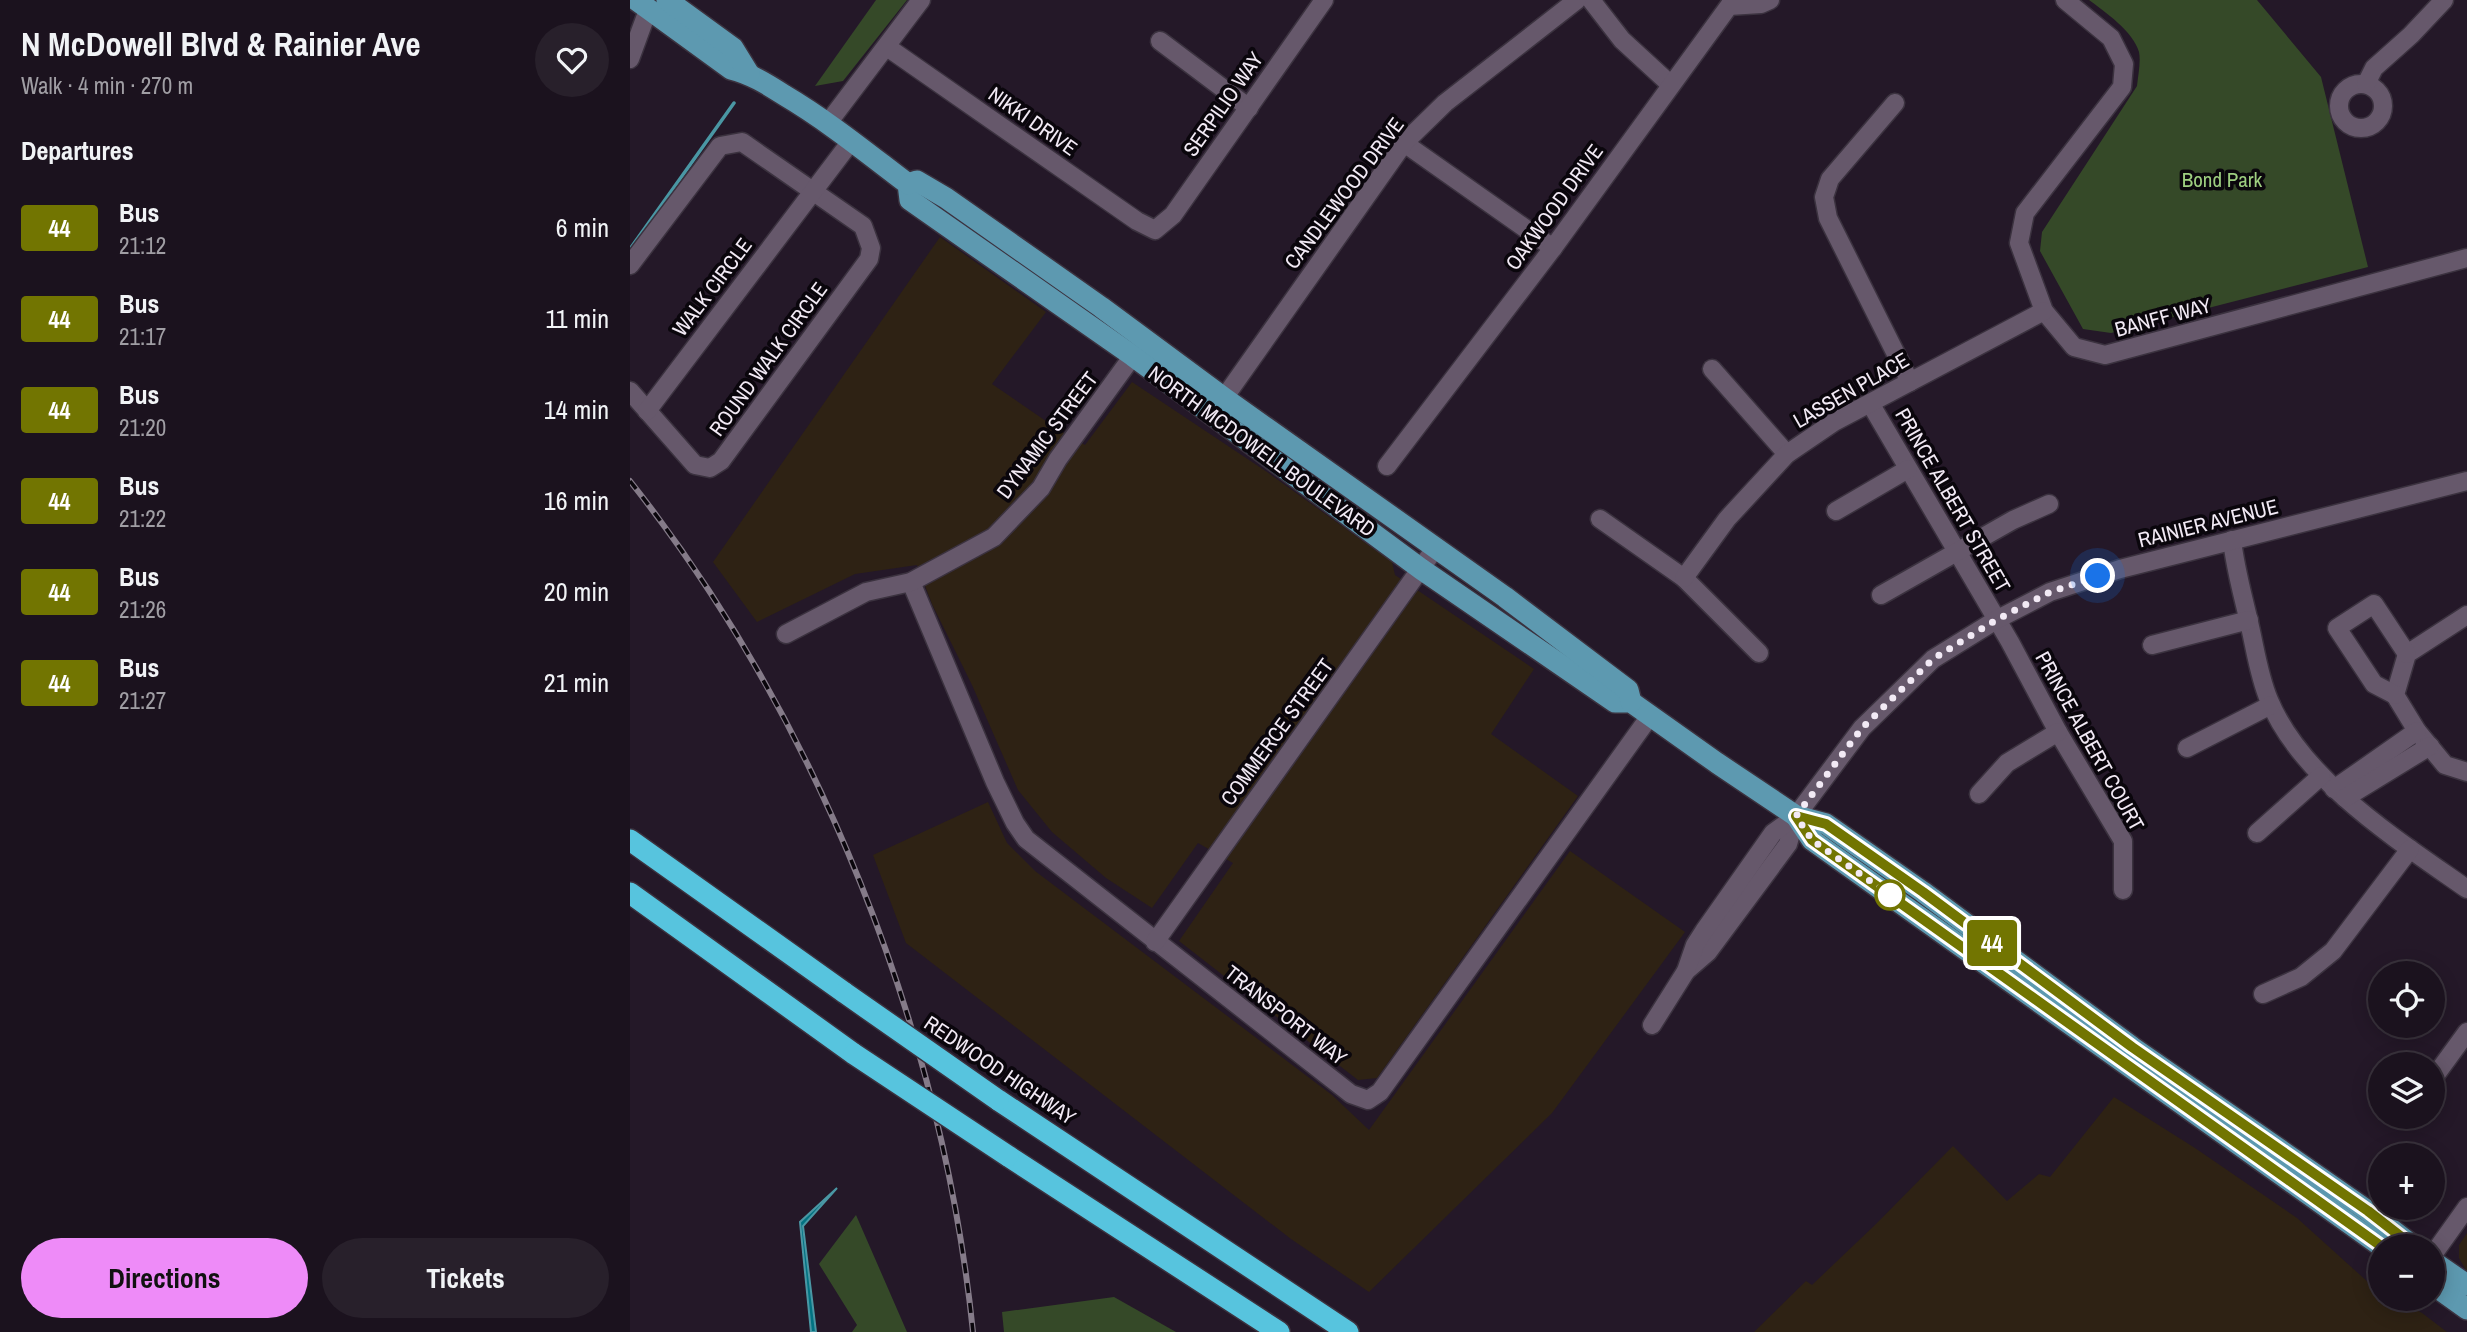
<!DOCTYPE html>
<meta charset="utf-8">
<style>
:root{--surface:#1b121e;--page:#28202b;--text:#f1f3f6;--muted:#a09ea4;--line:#39323c;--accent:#ee8bf8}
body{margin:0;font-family:"Archivo Narrow",sans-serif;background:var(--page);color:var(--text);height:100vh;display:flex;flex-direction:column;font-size:26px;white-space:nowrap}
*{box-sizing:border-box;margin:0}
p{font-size:23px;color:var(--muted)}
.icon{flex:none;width:38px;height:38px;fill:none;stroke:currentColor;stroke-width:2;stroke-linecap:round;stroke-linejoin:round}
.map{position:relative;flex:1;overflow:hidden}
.details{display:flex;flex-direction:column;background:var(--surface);width:630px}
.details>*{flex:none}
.badge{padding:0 14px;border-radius:5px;font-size:24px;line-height:46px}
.buttons{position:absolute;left:1738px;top:961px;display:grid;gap:14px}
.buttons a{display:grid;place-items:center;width:77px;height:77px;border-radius:50%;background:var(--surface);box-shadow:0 4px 18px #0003,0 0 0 2px var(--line);font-size:35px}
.you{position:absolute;width:35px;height:35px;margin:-18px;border:5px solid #fff;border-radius:50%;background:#1a73e8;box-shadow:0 0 0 10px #1a73e833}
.map>.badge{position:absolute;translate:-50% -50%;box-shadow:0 0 0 4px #fff}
h2{padding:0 21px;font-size:26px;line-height:63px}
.round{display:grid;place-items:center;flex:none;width:74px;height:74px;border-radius:37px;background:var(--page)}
.summary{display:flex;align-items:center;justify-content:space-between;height:119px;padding:0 21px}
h1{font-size:33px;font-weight:700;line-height:52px}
.cta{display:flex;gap:14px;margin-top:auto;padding:14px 21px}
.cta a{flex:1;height:80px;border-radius:42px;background:var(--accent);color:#111;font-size:28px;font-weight:700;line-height:80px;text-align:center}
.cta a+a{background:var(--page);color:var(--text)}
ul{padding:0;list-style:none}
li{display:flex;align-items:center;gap:21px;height:91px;padding:0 21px}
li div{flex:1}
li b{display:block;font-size:26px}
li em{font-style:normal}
li .badge{min-width:77px;font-weight:700;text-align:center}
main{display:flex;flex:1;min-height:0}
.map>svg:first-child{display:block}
.commercial{fill:#2e2214}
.green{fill:#354928}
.water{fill:#027382;stroke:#4a97a4;stroke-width:2}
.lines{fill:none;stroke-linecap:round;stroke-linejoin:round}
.stream{stroke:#4a97a4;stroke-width:3.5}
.minor-casing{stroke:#3b323f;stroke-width:21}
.major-casing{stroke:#3b323f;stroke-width:24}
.highway-casing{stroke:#3b323f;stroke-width:24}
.minor{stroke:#66586b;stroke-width:18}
.major{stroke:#5d99b0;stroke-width:21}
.highway{stroke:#57c4de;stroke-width:21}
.rail-casing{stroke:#857b89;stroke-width:6}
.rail{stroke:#0a060c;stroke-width:3.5;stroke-dasharray:10;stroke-linecap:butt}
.highway-bridge-casing{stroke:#3b323f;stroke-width:24;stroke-linecap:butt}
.highway-bridge{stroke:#57c4de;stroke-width:21}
.line-casing{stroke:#fff;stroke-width:16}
.line{stroke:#727501;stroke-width:10}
.walk{stroke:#f2eaf5;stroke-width:7;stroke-dasharray:0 12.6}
.stop-dot{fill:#fff;stroke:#727501;stroke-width:3.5}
.labels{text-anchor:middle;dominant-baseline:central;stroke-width:7;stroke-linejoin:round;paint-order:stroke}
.street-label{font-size:21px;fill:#f2eaf5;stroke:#0a060c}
.park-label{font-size:21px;fill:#9ecf80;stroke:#0a060c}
</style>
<main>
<section class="details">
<div class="summary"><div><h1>N McDowell Blvd &amp; Rainier Ave</h1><p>Walk · 4 min · 270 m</p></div><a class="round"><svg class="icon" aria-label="heart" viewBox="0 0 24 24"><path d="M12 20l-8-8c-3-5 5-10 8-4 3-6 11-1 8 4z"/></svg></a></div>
<h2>Departures</h2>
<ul>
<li><span class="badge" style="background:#727501;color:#fff">44</span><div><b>Bus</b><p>21:12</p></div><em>6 min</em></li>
<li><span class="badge" style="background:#727501;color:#fff">44</span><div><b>Bus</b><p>21:17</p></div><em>11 min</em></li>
<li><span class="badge" style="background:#727501;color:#fff">44</span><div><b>Bus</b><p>21:20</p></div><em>14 min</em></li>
<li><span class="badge" style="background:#727501;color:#fff">44</span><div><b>Bus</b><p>21:22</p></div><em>16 min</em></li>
<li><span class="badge" style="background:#727501;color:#fff">44</span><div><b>Bus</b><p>21:26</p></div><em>20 min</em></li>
<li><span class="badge" style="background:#727501;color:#fff">44</span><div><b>Bus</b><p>21:27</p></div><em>21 min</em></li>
</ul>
<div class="cta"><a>Directions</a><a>Tickets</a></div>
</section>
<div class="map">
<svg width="1837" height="1332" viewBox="0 0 1837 1332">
<rect width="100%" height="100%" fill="#241828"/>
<!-- commercial -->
<g class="commercial">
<polygon points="310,237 416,312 362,384 429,430 455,445 502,382 637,472 762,562 765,575 904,669 861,734 948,796 747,1078 728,1080 549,941 603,863 568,843 522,908 476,878 422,832 388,790 342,685 302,604 287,565 225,574 127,622 83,562"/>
<polygon points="358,802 377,843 405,871 702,1095 739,1130 940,851 1055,932 922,1113 739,1292 661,1239 276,943 243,855"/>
<polygon points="1484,1097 1565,1148 1667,1218 1739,1283 1750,1290 1750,1298 1766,1299 1792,1313 1817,1332 1124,1332 1176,1281 1182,1285 1246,1224 1323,1146 1377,1201 1409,1174 1420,1177"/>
<polygon points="1837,1233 1837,1272 1829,1258 1829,1245"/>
</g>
<!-- green -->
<g class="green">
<polygon points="246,0 277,0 213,81 185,86"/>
<path d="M1459 0H1627L1691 77 1738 267 1481 333 1453 329 1410 251 1412 232 1507 86C1508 76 1511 62 1509 52 1503 31 1475 12 1459 0Z"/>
<polygon points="226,1215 277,1332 222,1332 227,1325 189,1264"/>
<polygon points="484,1297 546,1332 374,1332 372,1312"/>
</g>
<!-- water -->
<polygon class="water" points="207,1188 173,1226 186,1332 181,1332 170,1222"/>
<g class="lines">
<!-- stream -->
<polyline class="stream" points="0,249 104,103"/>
<defs>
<g id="minor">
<polyline points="961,0 992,40 1041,85"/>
<polyline points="1435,0 1481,38 1494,64 1492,87 1395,213 1389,243 1414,311 1444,347 1475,355 1837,258"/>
<polyline points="530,41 619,108"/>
<polyline points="257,47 507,221 525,230 543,215 694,0"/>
<polyline points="0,59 18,10"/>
<circle cx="1731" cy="106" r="22"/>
<polyline points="1736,84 1744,68 1781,35 1814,0"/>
<polyline points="1265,103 1200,179 1194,197 1198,218 1280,382"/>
<polyline points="198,123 291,0"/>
<polyline points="774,143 923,248"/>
<polyline points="0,265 90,146 112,142 233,226 241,248 239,259 91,461 80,468 65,465 0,391"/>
<polyline points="1082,369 1157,454"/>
<polyline points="1240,403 1380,642 1428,732 1493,841 1493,890"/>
<polyline points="587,408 774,143 815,103 947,0"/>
<polyline points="17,411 222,140"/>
<polyline points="757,466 923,248 1099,6 1131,4 1140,0"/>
<polyline points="1206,511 1278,469"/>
<polyline points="970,519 1054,578 1129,653"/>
<path d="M1602 540C1605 567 1612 592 1618 618 1625 646 1628 674 1639 700 1672 780 1769 841 1837 889"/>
<polyline points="1054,578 1097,519 1157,454 1204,422 1414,311"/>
<polyline points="281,582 365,782 385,823 396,839 721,1094 738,1100 750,1092 1020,716"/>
<polyline points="1251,595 1383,520 1419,504"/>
<polyline points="1837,615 1777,654 1765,695 1787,731 1815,765 1837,772"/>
<polyline points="156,634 236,592 281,582 364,537 411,488 428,459 510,346"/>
<polyline points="1522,645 1619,620"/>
<polyline points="1765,695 1744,684 1707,628 1744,604 1777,654"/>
<polyline points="1557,748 1641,705"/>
<polyline points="1704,789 1787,731"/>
<polyline points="1349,794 1377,763 1428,732"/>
<polyline points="1715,798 1800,746"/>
<polyline points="1627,833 1691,776"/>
<polyline points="525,942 806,547"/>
<polyline points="1056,971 1078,952 1158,844 1166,816 1232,728 1303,659 1366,620 1420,592 1490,569 1837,481"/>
<polyline points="1633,994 1671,977 1703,951 1780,849"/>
<polyline points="1022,1025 1056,971 1065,945 1074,931 1143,833 1166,816"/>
<polyline points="1802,1080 1837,1032"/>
<polyline points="1802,1256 1837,1207"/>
</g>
<g id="major">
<path d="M6 0 101 69C121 74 137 84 154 95 198 121 237 153 278 184L280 200 503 356 791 569 985 702H1001L1087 763 1166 816 1196 824 1293 892 1502 1047 1738 1211 1783 1246"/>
<polyline points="37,0 103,48 119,74"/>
<polyline points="278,184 287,181 316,198 471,307 594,398 875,597 998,690 1001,702"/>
<polyline points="1166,816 1182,840 1751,1246"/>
<polyline points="1802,1261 1837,1285"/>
<polyline points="1802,1284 1837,1309"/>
</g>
<g id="highway">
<polyline points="0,840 215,993"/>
<polyline points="0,893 224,1054"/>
<polyline points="368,1100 718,1332"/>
<polyline points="378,1156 649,1332"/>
</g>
</defs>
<!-- minor casing -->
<use href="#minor" class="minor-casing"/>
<!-- major casing -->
<use href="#major" class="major-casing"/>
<!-- highway casing -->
<use href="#highway" class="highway-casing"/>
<!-- minor -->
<use href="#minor" class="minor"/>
<!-- major -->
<use href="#major" class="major"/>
<!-- highway -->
<use href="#highway" class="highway"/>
<defs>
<path id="rail" d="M0 481C188 719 312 1031 343 1332"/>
</defs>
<!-- rail casing -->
<use href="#rail" class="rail-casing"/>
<!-- rail -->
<use href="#rail" class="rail"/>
<defs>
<g id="highway-bridge">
<polyline points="215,993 368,1100"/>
<polyline points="224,1054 378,1156"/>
</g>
</defs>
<!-- highway-bridge casing -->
<use href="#highway-bridge" class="highway-bridge-casing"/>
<!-- highway-bridge -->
<use href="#highway-bridge" class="highway-bridge"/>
</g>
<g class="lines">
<defs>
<polyline id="line" points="1751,1246 1182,840 1166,816 1196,824 1293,892 1502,1047 1738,1211 1783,1246"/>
</defs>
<!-- line casing -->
<use href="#line" class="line-casing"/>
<!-- line -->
<use href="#line" class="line"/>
<!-- walk -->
<polyline class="walk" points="1260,895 1182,840 1166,816 1232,728 1303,659 1366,620 1420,592 1468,576"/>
</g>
<!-- markers -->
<circle class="stop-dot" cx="1260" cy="895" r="14"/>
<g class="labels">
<!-- street labels -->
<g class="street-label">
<text transform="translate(593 104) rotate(-55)">SERPILIO WAY</text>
<text transform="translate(403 121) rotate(35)">NIKKI DRIVE</text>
<text transform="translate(714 193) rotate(-53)">CANDLEWOOD DRIVE</text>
<text transform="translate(924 207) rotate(-54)">OAKWOOD DRIVE</text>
<text transform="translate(82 287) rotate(-53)">WALK CIRCLE</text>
<text transform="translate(1533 317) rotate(-15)">BANFF WAY</text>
<text transform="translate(138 359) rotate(-54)">ROUND WALK CIRCLE</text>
<text transform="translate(1221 390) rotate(-30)">LASSEN PLACE</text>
<text transform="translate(417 435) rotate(-53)">DYNAMIC STREET</text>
<text transform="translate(632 451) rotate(36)">NORTH MCDOWELL BOULEVARD</text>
<text transform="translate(1323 500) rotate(60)">PRINCE ALBERT STREET</text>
<text transform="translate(1578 523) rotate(-14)">RAINIER AVENUE</text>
<text transform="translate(647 732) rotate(-54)">COMMERCE STREET</text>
<text transform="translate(1460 741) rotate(61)">PRINCE ALBERT COURT</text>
<text transform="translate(656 1015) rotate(38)">TRANSPORT WAY</text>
<text transform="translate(370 1070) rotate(34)">REDWOOD HIGHWAY</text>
</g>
<!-- park labels -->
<g class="park-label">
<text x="1592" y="179">Bond Park</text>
</g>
</g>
</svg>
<div class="buttons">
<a><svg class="icon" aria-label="locate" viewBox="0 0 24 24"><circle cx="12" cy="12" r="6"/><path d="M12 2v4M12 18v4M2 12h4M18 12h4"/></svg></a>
<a><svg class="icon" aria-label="layers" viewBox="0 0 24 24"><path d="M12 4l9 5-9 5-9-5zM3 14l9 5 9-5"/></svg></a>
<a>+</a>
<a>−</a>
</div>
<div class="you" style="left:1468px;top:576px"></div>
<b class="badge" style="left:1362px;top:943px;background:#727501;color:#fff">44</b>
</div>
</main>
